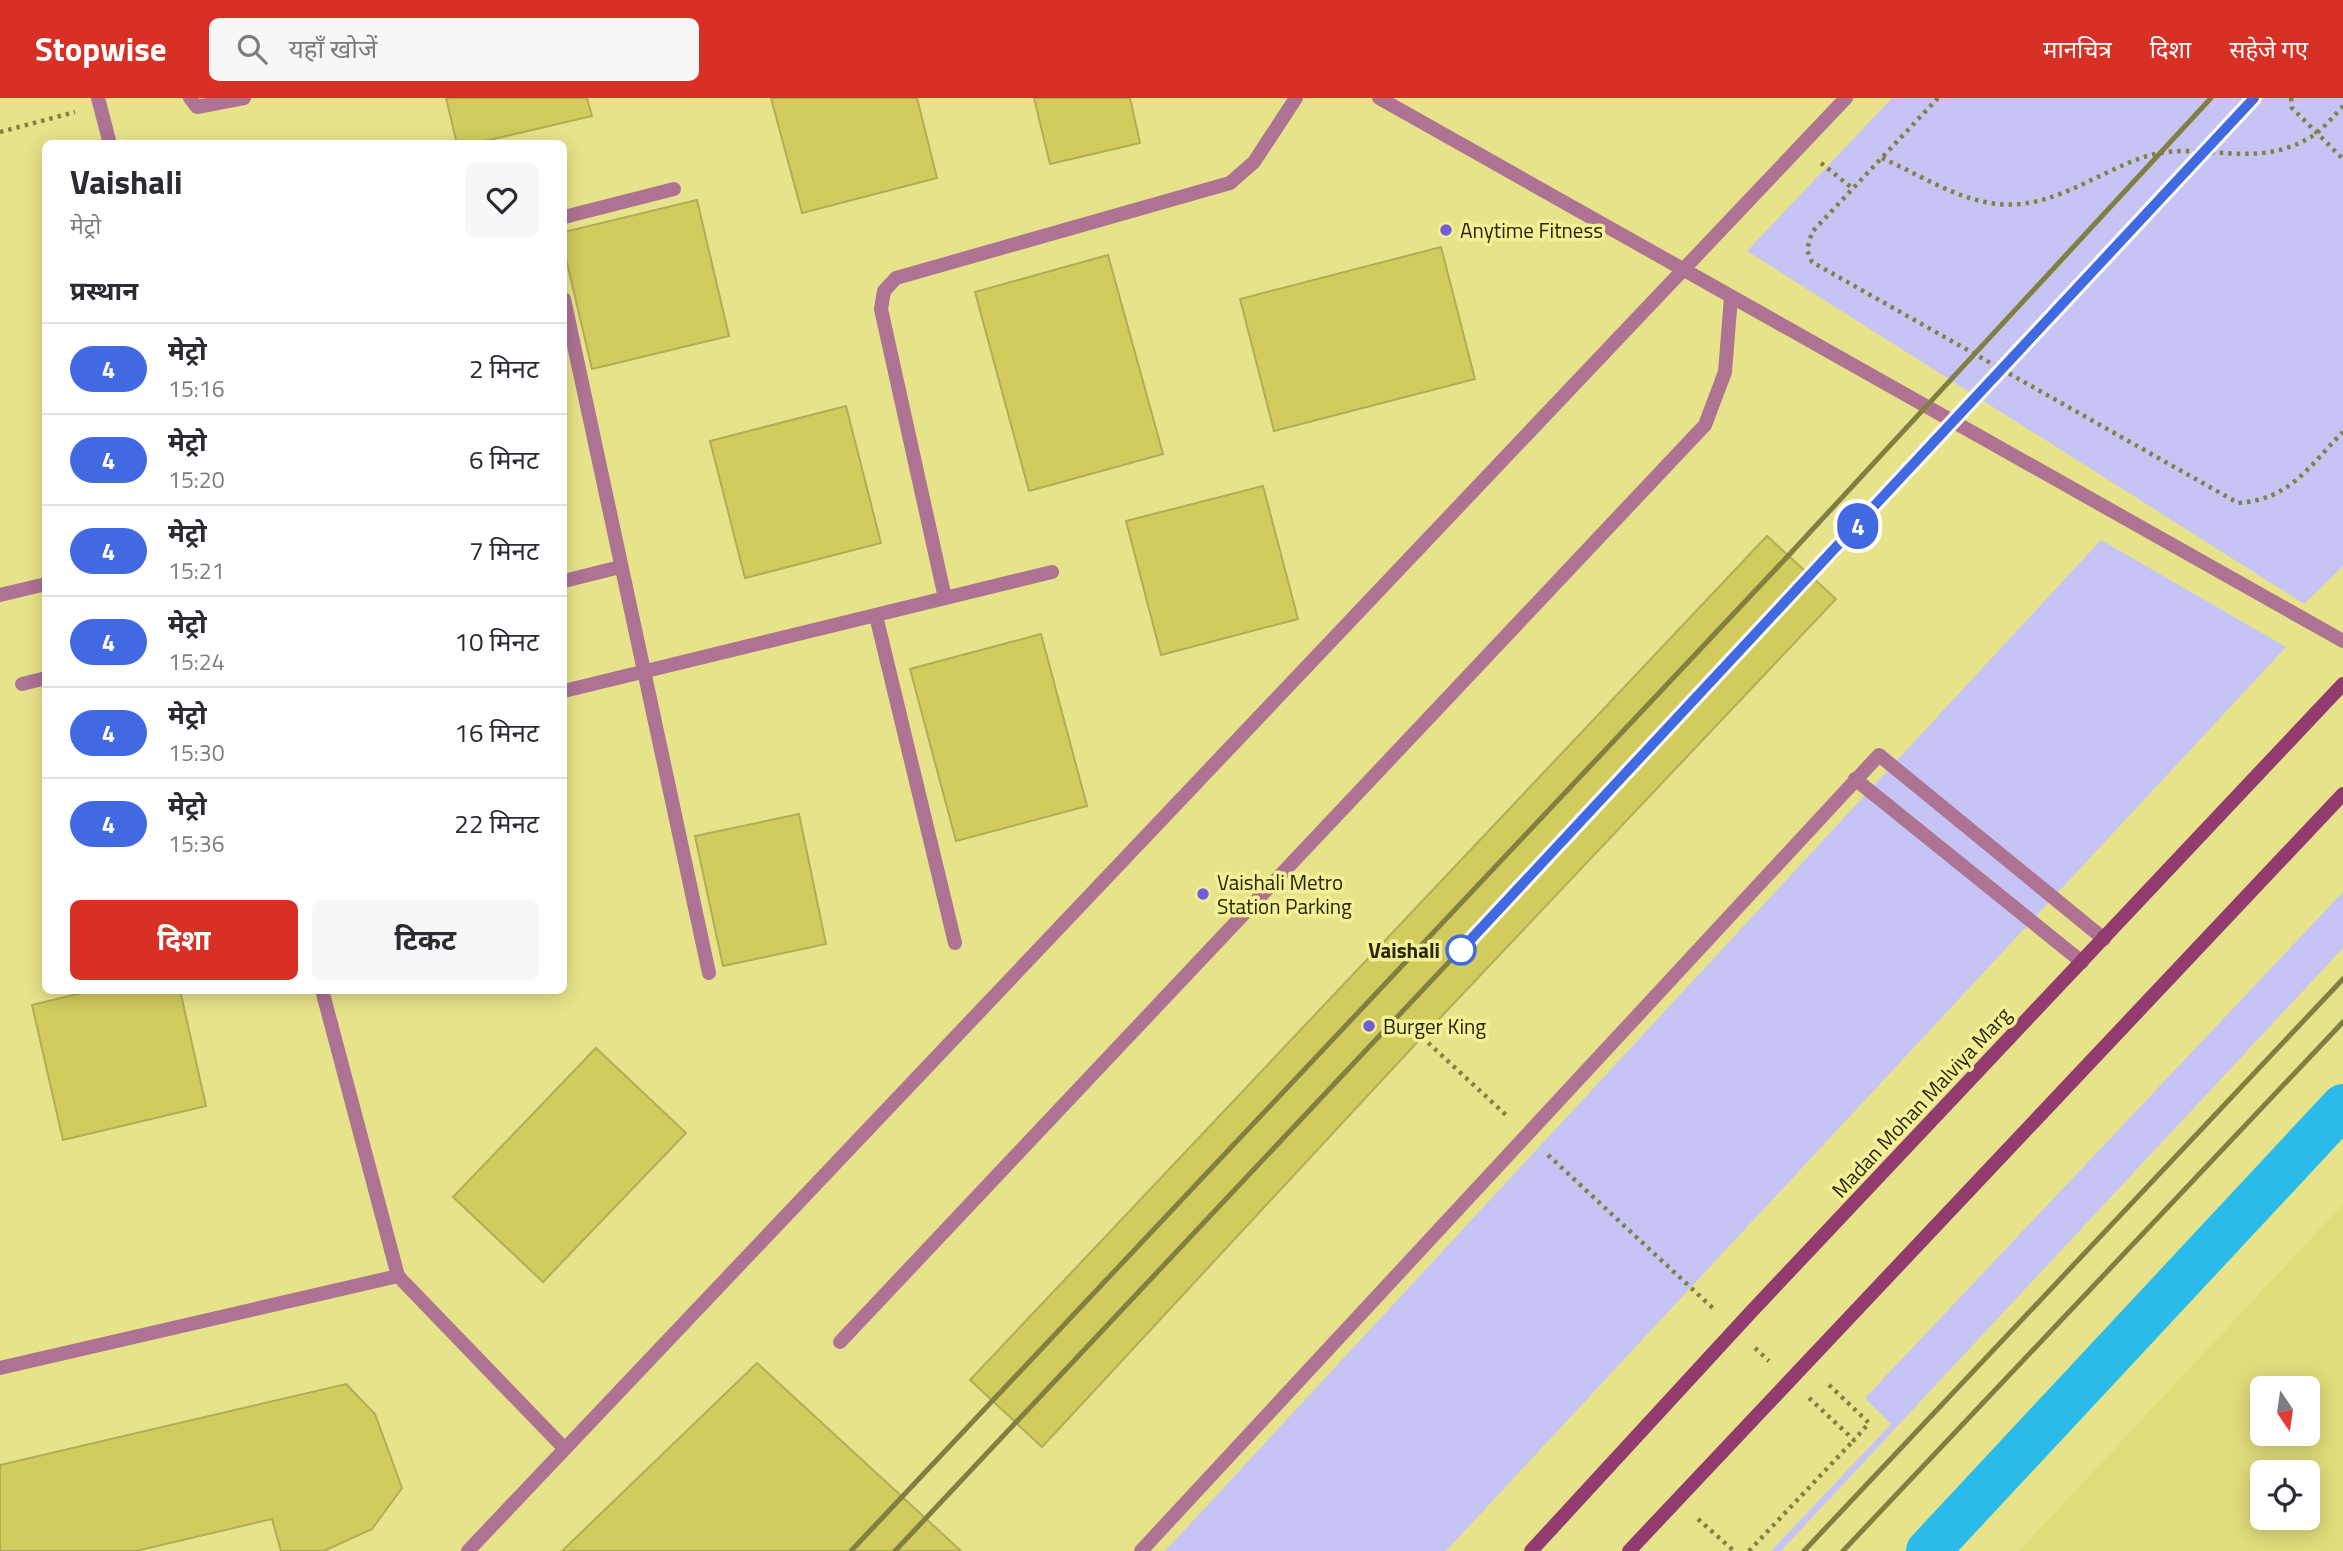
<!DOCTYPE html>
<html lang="hi">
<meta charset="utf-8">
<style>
:root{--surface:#fff;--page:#f7f7f7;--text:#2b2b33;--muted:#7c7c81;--line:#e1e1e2;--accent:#d93025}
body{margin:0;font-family:"Titillium Web","Noto Sans Devanagari",sans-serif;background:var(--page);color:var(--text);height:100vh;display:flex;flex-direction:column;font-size:26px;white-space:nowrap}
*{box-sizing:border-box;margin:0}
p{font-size:23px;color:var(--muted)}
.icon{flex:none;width:38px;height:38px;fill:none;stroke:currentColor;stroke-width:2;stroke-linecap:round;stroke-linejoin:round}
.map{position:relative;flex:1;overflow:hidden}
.panel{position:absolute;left:42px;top:42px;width:525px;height:854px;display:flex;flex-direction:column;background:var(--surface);border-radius:10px;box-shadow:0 4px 18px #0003}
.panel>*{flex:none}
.badge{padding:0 14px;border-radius:23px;font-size:24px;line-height:46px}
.needle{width:46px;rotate:167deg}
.fabs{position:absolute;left:2250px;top:1278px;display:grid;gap:14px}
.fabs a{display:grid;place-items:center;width:70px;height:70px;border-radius:10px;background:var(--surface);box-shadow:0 4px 18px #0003;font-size:35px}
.map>.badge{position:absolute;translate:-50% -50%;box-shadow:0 0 0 4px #fff}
h2{padding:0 28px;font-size:26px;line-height:63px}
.round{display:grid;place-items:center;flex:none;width:74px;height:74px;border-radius:10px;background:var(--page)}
.summary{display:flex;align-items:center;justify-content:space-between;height:119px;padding:0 28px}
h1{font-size:33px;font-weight:700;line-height:52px}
.action{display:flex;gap:14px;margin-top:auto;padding:14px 28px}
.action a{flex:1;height:80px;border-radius:10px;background:var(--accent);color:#fff;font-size:28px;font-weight:700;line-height:80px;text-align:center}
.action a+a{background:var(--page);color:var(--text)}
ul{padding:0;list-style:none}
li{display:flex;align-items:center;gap:21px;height:91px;padding:0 28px;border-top:2px solid var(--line)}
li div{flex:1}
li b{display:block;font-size:26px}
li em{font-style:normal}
li .badge{min-width:77px;font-weight:700;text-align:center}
header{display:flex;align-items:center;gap:42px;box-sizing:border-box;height:98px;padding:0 35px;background:var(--accent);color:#fff}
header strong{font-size:33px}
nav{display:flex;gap:38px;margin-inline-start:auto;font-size:24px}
.search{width:490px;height:63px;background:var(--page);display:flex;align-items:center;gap:18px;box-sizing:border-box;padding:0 24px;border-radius:10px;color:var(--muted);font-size:26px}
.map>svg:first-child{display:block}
.built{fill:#e0dc7a;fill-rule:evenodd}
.green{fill:#c6c4f5}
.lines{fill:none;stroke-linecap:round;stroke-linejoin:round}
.canal{stroke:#2bbbeb;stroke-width:44}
.building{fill:#d1cc5d;stroke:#b1ad56;stroke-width:2}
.path{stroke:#838043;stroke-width:4.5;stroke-dasharray:3.5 5;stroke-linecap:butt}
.lane{stroke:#ae7293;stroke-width:14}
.street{stroke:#ae7293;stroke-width:14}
.secondary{stroke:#913b6e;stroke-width:14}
.rail{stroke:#817e41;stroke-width:5}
.line-casing{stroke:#fff;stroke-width:16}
.line{stroke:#4169e1;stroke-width:10}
.poi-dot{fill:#725ed9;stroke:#f4f098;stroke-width:2.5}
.stop-dot{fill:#fff;stroke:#4169e1;stroke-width:3.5}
.labels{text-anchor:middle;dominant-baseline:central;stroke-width:7;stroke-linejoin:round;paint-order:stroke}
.poi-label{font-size:21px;fill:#292702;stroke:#f4f098;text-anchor:start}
.stop-label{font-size:21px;font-weight:bold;fill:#292702;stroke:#f4f098;text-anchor:end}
.street-label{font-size:21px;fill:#292702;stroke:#f4f098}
</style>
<header>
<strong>Stopwise</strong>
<div class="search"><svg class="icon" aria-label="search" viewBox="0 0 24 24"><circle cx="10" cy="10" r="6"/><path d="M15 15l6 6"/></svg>यहाँ खोजें</div>
<nav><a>मानचित्र</a><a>दिशा</a><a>सहेजे गए</a></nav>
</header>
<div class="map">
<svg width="2343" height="1453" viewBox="0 0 2343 1453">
<rect width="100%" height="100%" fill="#e7e38b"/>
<!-- built -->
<path class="built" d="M2343 1106V1453H2019ZM2263 1290H2308V1335H2263ZM2263 1374H2308V1419H2263Z"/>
<!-- green -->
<g class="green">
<polygon points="1892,0 2343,0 2343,468 2304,506 1747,153"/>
<polygon points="2101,442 2286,549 1446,1453 1165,1453"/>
<polygon points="2343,794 2343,850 1781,1453 1771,1453 1891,1326 1865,1300"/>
</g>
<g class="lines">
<!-- canal -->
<polyline class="canal" points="1928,1453 2343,1008"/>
</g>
<!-- building -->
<g class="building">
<polygon points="446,0 587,0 592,18 472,46 457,46"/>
<polygon points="771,0 917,0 937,80 802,115"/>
<polygon points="1034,0 1130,0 1140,45 1050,66"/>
<polygon points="697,102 729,238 592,271 564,152 564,134"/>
<polygon points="1441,149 1475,281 1274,333 1240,201"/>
<polygon points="1108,157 1163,356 1029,393 975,194"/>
<polygon points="846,308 881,445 745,480 710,343"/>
<polygon points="1263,388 1298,521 1161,557 1126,423"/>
<polygon points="1767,438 1836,501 1422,939 1042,1349 970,1282"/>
<polygon points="1041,536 1087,708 956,743 910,571"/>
<polygon points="799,716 826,846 723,868 695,738"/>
<polygon points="94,892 180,892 206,1008 63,1042 32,907"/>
<polygon points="596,950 686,1035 543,1184 453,1099"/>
<polygon points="757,1265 961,1453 562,1453"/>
<polygon points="346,1286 375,1316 402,1390 372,1431 324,1453 281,1453 272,1421 136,1453 0,1453 0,1367"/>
</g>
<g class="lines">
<!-- path -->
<g class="path">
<path d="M1938 0 1812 134 1807 152 1812 164 2238 405C2291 401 2308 369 2343 334"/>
<polyline points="2291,0 2292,10 2343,61"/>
<polyline points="0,34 75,14"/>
<path d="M1882 60C1916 75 1953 99 1990 105 2049 115 2094 75 2147 58 2194 44 2243 66 2289 49 2316 40 2325 28 2343 8"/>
<polyline points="1821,65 1852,90"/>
<polyline points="1422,939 1506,1017"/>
<polyline points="1548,1057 1716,1213"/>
<polyline points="1755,1250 1769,1263"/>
<polyline points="1809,1300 1854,1342 1869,1325 1827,1285"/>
<polyline points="1698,1421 1734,1453"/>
<polyline points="1749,1453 1854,1342"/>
</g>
<!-- lane -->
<g class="lane">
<polyline points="1855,681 2082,864"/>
<polyline points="840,1244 1705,327 1725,274 1731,199"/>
<polyline points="1141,1453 1879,657 2104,841"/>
</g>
<!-- street -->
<g class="street">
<polyline points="98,0 110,46"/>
<polyline points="190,0 197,9 244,0"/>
<polyline points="1379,0 2343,543"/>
<polyline points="564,119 674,91"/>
<polyline points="564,201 709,875"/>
<polyline points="564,483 620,469"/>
<polyline points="0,497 46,486"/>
<polyline points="945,500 881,211 884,193 896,180 1230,85 1254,64 1296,0"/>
<polyline points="876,518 955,845"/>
<polyline points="22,586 46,580"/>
<polyline points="564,593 1052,474"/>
<polyline points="322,892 398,1178 564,1350"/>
<polyline points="0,1270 398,1178"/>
<polyline points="468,1453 1846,0"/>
</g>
<!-- secondary -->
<g class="secondary">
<polyline points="1531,1453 1751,1214 2343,586"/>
<polyline points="1629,1453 2343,696"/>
</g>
<!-- rail -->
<g class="rail">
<polyline points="851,1453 1788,458 2211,0"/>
<polyline points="895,1453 1811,479 2254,0"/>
<polyline points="1804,1453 2343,881"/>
<polyline points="1843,1453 2343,924"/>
</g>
</g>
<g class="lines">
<defs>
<polyline id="line" points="1460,853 2254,0"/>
</defs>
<!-- line casing -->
<use href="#line" class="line-casing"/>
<!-- line -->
<use href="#line" class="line"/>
</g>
<!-- markers -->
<g class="poi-dot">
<circle cx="1446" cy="132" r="7"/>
<circle cx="1203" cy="796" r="7"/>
<circle cx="1369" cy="928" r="7"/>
</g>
<circle class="stop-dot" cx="1461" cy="852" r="14"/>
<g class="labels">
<!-- poi labels -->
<g class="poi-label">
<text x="1460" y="132">Anytime Fitness</text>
<text x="1217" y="784">Vaishali Metro<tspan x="1217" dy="24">Station Parking</tspan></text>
<text x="1383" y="928">Burger King</text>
</g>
<!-- stop labels -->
<g class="stop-label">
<text x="1440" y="852">Vaishali</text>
</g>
<!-- street labels -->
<g class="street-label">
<text transform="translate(1921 1004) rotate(-47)">Madan Mohan Malviya Marg</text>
</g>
</g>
</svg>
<div class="fabs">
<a><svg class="needle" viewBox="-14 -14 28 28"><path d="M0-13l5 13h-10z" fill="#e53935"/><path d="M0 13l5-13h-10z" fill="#7c7c81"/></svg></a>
<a><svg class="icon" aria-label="locate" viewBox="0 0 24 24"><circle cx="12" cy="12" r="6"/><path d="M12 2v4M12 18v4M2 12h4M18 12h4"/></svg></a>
</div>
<b class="badge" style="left:1858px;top:428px;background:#4169e1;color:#fff">4</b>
<section class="panel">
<div class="summary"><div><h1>Vaishali</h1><p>मेट्रो</p></div><a class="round"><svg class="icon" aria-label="heart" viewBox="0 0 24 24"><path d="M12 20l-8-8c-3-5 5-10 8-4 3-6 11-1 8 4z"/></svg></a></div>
<h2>प्रस्थान</h2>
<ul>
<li><span class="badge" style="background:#4169e1;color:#fff">4</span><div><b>मेट्रो</b><p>15:16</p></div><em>2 मिनट</em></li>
<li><span class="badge" style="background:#4169e1;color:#fff">4</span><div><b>मेट्रो</b><p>15:20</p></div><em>6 मिनट</em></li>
<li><span class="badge" style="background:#4169e1;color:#fff">4</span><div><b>मेट्रो</b><p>15:21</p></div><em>7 मिनट</em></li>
<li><span class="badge" style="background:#4169e1;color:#fff">4</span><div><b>मेट्रो</b><p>15:24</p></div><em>10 मिनट</em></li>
<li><span class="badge" style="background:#4169e1;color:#fff">4</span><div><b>मेट्रो</b><p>15:30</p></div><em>16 मिनट</em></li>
<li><span class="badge" style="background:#4169e1;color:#fff">4</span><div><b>मेट्रो</b><p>15:36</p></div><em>22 मिनट</em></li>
</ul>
<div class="action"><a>दिशा</a><a>टिकट</a></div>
</section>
</div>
